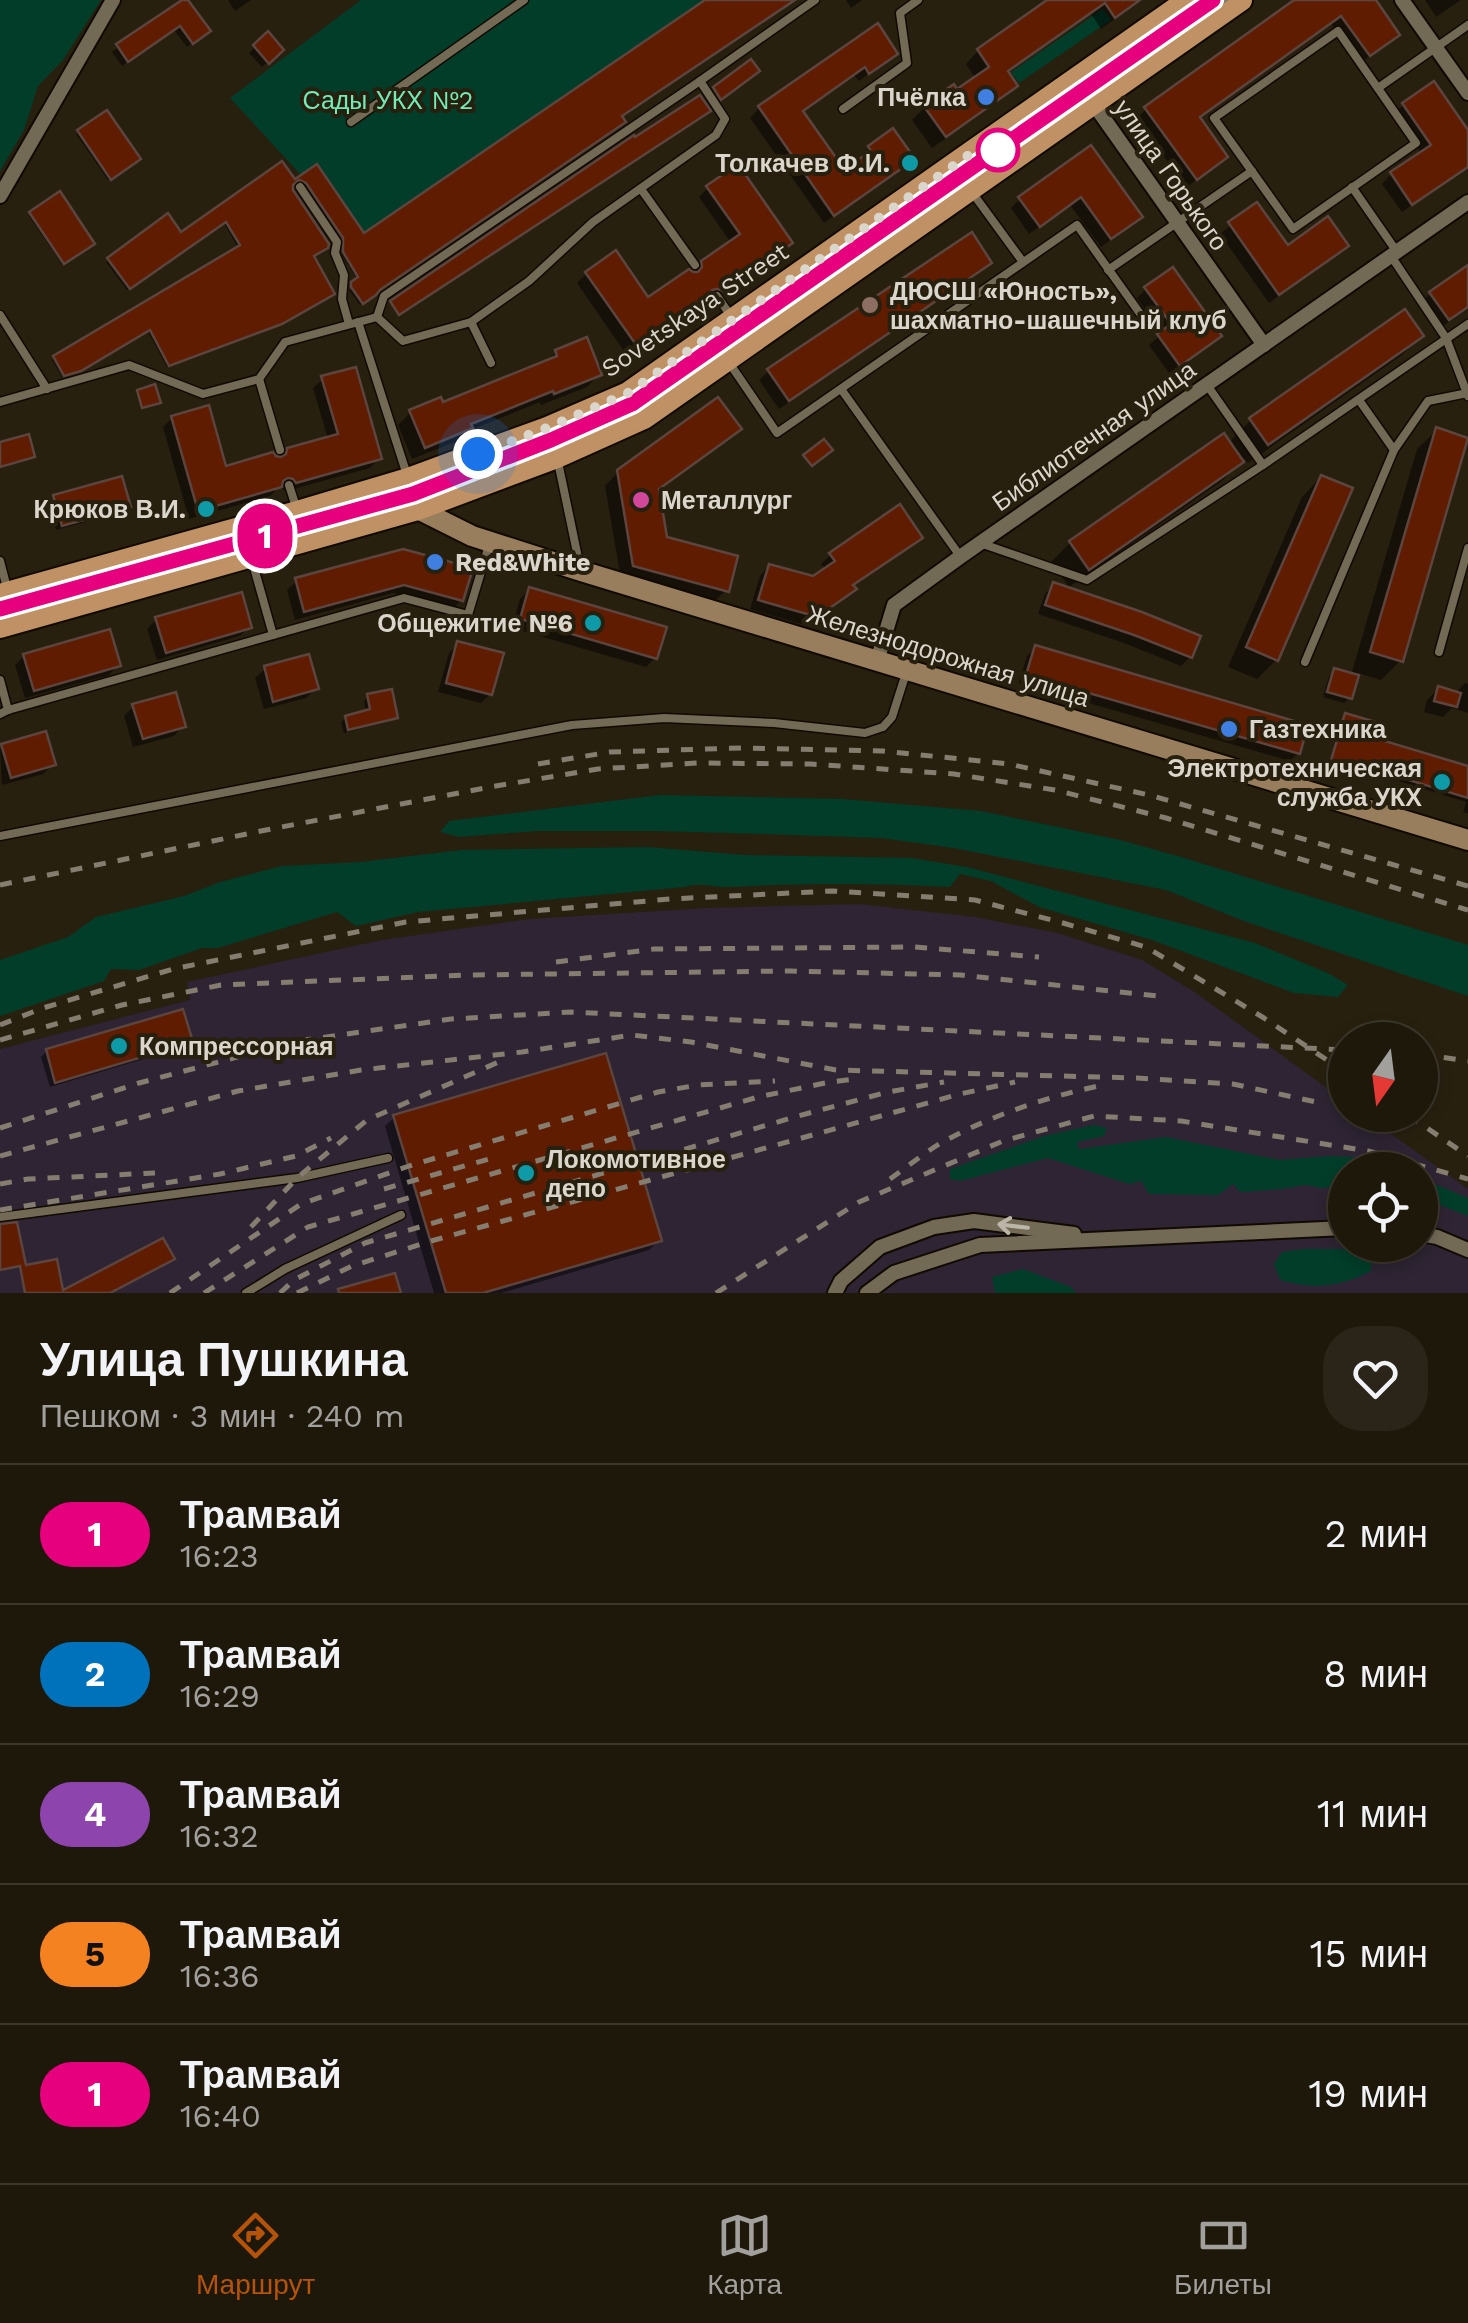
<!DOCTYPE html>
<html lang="ru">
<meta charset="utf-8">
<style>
:root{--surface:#1e180b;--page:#2b2519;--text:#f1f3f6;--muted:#a1a09d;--line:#3c372c;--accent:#b45309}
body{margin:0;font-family:"Work Sans",sans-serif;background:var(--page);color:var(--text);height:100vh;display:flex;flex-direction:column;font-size:38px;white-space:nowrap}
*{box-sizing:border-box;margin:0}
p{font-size:32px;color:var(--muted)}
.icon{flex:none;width:55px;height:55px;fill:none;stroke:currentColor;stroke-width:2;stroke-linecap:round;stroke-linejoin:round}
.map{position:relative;height:1293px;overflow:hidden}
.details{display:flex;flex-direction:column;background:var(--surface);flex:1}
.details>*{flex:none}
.badge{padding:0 20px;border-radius:32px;font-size:35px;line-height:65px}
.needle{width:65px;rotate:194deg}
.tools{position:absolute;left:1328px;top:1022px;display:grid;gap:20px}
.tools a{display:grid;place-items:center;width:110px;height:110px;border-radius:50%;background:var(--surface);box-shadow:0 5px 15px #0003,0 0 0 2px var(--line);font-size:50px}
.you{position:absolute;width:50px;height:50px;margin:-25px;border:8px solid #fff;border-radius:50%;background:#1a73e8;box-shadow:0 0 0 15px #1a73e833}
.map>.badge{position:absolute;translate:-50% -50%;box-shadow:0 0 0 5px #fff}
.round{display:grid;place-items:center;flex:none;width:105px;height:105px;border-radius:40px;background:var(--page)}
.head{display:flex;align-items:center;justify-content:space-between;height:170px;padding:0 40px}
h1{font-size:48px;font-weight:700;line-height:75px}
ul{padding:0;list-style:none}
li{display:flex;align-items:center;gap:30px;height:140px;padding:0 40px;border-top:2px solid var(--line)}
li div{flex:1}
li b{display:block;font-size:38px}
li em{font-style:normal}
li .badge{min-width:110px;font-weight:700;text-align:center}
.tab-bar{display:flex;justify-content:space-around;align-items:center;height:140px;border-top:2px solid var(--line);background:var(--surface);font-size:28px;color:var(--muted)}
.tab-bar a{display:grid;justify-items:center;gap:5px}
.tab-bar .on{color:var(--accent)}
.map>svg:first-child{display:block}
.industrial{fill:#2e2433;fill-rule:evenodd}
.green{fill:#013d29}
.shadow{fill:#0007}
.building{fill:#5f1c01;stroke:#5b453e;stroke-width:2.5}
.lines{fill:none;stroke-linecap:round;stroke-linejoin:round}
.lane-casing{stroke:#110a00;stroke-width:11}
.street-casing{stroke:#110a00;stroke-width:18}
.secondary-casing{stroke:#110a00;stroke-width:24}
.primary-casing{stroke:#110a00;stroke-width:26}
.lane{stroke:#736a56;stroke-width:8}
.street{stroke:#736a56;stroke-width:14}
.secondary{stroke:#997e5d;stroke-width:20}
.primary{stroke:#bf9164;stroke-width:22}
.tram{stroke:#857e70;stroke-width:2.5}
.rail{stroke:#857e70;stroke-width:5;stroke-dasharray:12 12;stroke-linecap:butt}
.oneway{stroke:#bcb6a8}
.line-casing{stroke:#fff;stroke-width:22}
.line{stroke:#e6007e;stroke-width:15}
.walk{stroke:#dbd6cb;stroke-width:10;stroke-dasharray:0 18}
.shop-dot{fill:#3f7fe0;stroke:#28200f;stroke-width:4}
.stop-dot{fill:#fff;stroke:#e6007e;stroke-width:5}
.culture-dot{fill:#0f9aa8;stroke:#28200f;stroke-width:4}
.education-dot{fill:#8d6e63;stroke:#28200f;stroke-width:4}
.hotel-dot{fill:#d1479c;stroke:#28200f;stroke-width:4}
.labels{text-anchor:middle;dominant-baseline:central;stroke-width:8;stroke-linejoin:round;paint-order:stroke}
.poi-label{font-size:25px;font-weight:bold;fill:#dbd6cb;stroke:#28200f;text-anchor:start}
.park-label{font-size:25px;fill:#72ebb7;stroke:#28200f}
.street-label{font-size:25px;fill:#dbd6cb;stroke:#28200f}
</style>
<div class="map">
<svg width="1468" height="1293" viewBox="0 0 1468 1293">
<rect width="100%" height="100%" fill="#28200f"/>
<!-- industrial -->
<path class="industrial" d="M859 904 975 917 1057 933 1142 960 1196 993 1345 1101V1115H1365L1468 1189V1293H0V1049L190 1000 187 982 382 940 530 919 707 908ZM1345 1170H1420V1245H1345Z"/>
<!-- green -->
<g class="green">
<polygon points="0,0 101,0 63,60 38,86 24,130 0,171"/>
<polygon points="361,0 705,0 364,233 318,165 301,175 230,98"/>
<polygon points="1103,9 1111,20 1019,83 1011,72"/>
<polygon points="660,795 842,799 981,811 1120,840 1181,857 1468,945 1468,996 1244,921 1166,890 954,848 881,838 763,834 655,831 537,831 459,837 440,832 449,821"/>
<path d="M647 847 746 855 911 858 967 867 1255 943 1328 973 1348 985 1338 997 1294 993 1152 940 1039 907 991 881 960 874 950 887C876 883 805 883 731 887 714 888 701 882 685 887L418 912 356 926 337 912 218 948H202L139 970 111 969 104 981 0 1016V960L68 937 96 917 184 896 220 882 282 866 361 862 461 850Z"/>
<polygon points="1094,1125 1107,1128 1104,1136 1077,1142 1079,1149 1166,1137 1280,1160 1328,1156 1355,1157 1402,1170 1345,1170 1345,1186 1321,1188 1305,1185 1282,1189 1240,1192 1233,1184 1218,1195 1149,1194 1141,1181 1129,1184 1048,1158 960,1181 950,1179 950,1169 1044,1136"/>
<polygon points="1420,1178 1468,1198 1468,1216 1420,1197"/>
<path d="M1304 1249H1356L1372 1256 1371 1271C1340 1287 1313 1290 1280 1280L1274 1264 1282 1252Z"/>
<polygon points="1023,1269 1071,1287 1076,1293 995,1293 992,1277"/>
</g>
<!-- shadow -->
<g class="shadow">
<polygon points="185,0 202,36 187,47 174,30 122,66 112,52"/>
<polygon points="228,0 251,0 235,11"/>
<polygon points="710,0 792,0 619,117 377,290 360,305 349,290 358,281 342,255 342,241 304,184 297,181 317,168 364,236"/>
<polygon points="846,0 862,0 851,8"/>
<polygon points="1051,0 1142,0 1101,29 1091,14 1006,73 1015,86 1002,99 932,148 912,120 925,107 957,92 976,79 966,64 978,51"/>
<polygon points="1299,0 1373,0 1388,44 1360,63 1331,24 1198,119 1225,157 1186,188 1137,118 1146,109"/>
<polygon points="1425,0 1461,0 1436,17"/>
<polygon points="877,26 895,53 859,81 854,75 801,112 843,173 862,160 860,157 869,148 912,159 903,168 824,223 750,118 759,108"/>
<polygon points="268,35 281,50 262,67 249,53"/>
<polygon points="1404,104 1468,135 1468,167 1402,212 1382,184 1391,174 1422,154 1395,114"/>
<polygon points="106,113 138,159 108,180 76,134"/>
<polygon points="1090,148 1130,226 1101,247 1070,205 1029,234 1011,208 1020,199"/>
<polygon points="708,188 790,243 780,252 712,299 709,298 698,309 628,357 577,283 586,274 647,301 691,274 703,262 731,243 699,197"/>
<polygon points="291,191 311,257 277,325 167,367 147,330 76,372 62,377 52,360 54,358 239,249 223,222 127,290 106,262 108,260 181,236"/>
<polygon points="1257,205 1287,249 1346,246 1337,255 1269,303 1220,234"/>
<polygon points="31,214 90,246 62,264 29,216"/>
<polygon points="989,262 980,272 779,409 759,380 769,371"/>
<polygon points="1468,268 1468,309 1435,331 1418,306 1431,293"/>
<polygon points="1146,289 1218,336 1169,373 1149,345 1162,334 1137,298"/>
<polygon points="1421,336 1402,355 1248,463 1244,458 1222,481 1069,587 1051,562 1070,543 1228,443 1251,420"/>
<polygon points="556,352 599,374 587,387 541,405 540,402 466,432 457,441 412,459 398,425 411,412 442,406 544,364"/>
<polygon points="323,379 379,458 370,468 286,491 279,487 270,496 189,519 163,427 172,418 224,469 279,460 289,450 328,439 313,388"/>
<polygon points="738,428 726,441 656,491 665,539 727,589 714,602 621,579 605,486 618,472"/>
<polygon points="1437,430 1401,660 1381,680 1357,673 1350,697 1344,703 1323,697 1329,676 1335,671 1351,675 1417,449"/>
<polygon points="1321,477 1276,660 1257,679 1228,667 1302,497"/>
<polygon points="55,498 128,506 122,512 56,530 49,503"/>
<polygon points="899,508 920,538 910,547 852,587 854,589 844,598 805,625 750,609 760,576 769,566 814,579 826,570 821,564 830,555"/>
<polygon points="470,570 461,600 452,610 393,593 295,620 287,590 297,581"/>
<polygon points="1054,584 1190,657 1181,666 1124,643 1038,614 1045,594"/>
<polygon points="530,589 655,658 646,667 512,628 520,599"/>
<polygon points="157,619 249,627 240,636 157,660 147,629"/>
<polygon points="458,644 490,694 481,703 438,692 449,653"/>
<polygon points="1035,648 1298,753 1290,761 1019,683 1027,656"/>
<polygon points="24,656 118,665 109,675 25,698 15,665"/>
<polygon points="265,669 316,688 306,698 264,709 255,678"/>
<polygon points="1465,683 1468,684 1468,713 1452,708 1443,717 1424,712 1427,700 1438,689 1455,694"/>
<polygon points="368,697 395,717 390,721 344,733 341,722 346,718 366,713 364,701"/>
<polygon points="134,706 183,726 174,736 133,747 124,716"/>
<polygon points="1346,716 1368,739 1468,769 1468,814 1463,812 1466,802 1359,769 1354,779 1327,770 1342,720"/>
<polygon points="3,746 53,764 43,774 2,785 0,749"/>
<polygon points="190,1041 184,1047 50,1087 41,1057 47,1051"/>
<polygon points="395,1117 659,1240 649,1250 501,1293 434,1293 385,1126"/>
</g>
<!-- building -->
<g class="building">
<polygon points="182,0 188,0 211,31 193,44 180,26 128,62 116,44"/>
<polygon points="705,0 795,0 622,116 626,122 380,290 376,295 363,304 351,287 351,282 358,277 343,252 343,238 306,183 299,180 293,185 293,190 329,244 328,248 314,256 335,294 282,324 169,366 150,330 81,371 64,376 53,356 240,245 226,222 130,289 107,258 168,213 181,232 282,161 295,179 317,164 364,233"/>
<polygon points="1047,0 1140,0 1115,18 1105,3 1008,71 1018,86 946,137 923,105 954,84 957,89 989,67 977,49"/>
<polygon points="1294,0 1376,0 1400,35 1370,56 1341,16 1242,87 1200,117 1228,157 1197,180 1144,107"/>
<polygon points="878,23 898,54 869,74 865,67 803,111 844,169 871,151 868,146 893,128 915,159 834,216 758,106"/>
<polygon points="268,31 284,50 269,64 253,45"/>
<polygon points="751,59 760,71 721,100 713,87"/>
<polygon points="1434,81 1468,130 1468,167 1412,205 1390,172 1431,145 1402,103"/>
<polygon points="700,95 711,111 399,315 390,301 634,135 635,137"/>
<polygon points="107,110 141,159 111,180 77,130"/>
<polygon points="1091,145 1143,217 1111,239 1081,197 1040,227 1018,197"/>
<polygon points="738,164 793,243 723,291 717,289 712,290 711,300 639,349 585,272 616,250 648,297 689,269 693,272 698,272 702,267 701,261 740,234 706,186"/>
<polygon points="60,191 95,244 64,264 29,212"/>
<polygon points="1257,202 1288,245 1328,216 1349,246 1279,295 1228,222"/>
<polygon points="972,232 992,263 789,401 767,369"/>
<polygon points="1468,265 1468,307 1449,320 1429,292"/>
<polygon points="1173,267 1222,336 1180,366 1157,334 1171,324 1144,287"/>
<polygon points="1405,309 1424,336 1268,445 1249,418"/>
<polygon points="587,337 602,375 554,394 553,391 471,424 473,428 425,448 409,410 441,397 443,402 557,356 555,350"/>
<polygon points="356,367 382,459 296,483 293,479 288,478 283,481 282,487 198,511 171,416 209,405 226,466 273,452 276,456 281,457 286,454 287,448 338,434 321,376"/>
<polygon points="155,384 161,403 142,408 137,390"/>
<polygon points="718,397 742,429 659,489 667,537 738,556 729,592 633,566 617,470"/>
<polygon points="1436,427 1468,438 1403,662 1370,652"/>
<polygon points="1224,433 1244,462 1089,570 1069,541"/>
<polygon points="29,434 35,457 0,467 0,442"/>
<polygon points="824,439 833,450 812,466 803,455"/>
<polygon points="1321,475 1353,488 1278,661 1246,647"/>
<polygon points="122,476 131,507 62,526 53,495"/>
<polygon points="900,504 923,538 853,585 857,589 817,617 758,600 769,564 813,576 835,561 829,553"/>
<polygon points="403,549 473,568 463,601 404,585 304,612 295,578"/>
<polygon points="1053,582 1142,612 1201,636 1192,658 1134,635 1045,605"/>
<polygon points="529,587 667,627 657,659 520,619"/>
<polygon points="242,592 252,628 166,653 155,617"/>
<polygon points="110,629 121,666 34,691 23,654"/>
<polygon points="457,641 504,653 492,695 446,683"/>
<polygon points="1035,645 1308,725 1300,754 1026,675"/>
<polygon points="309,654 319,689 273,702 264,666"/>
<polygon points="1334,668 1359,675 1352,699 1327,692"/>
<polygon points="1438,686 1461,693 1457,707 1434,701"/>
<polygon points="392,689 398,718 348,730 345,716 370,709 367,694"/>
<polygon points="176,692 186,727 143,739 132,704"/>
<polygon points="1345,713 1376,722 1371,737 1468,766 1468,798 1363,766 1360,776 1329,767"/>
<polygon points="46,731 56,765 11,778 1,744"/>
<polygon points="183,1009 193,1042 55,1083 46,1049"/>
<polygon points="606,1053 662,1241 483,1293 446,1293 393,1115"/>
<polygon points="17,1222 26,1265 57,1259 63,1290 163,1238 175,1259 110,1293 25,1293 20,1266 0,1270 0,1224"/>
<polygon points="395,1273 401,1293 339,1293 338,1289"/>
</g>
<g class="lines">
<defs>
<g id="lane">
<polygon points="1338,31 1416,143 1293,229 1214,118"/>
<polyline points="1378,88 1468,25"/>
<polyline points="843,109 907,63 900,13 918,0"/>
<polyline points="351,122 524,0"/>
<polyline points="955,169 1023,262"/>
<polyline points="300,187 337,242 335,253 344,275 342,299 349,324"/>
<polyline points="1352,187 1397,252"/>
<polyline points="641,189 695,265"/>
<polyline points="1391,256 1446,338 1468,396"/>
<polyline points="1108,270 1252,171"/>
<polyline points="717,296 748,341"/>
<polyline points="0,315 47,389"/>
<polyline points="377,317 384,296 700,81"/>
<polyline points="358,322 407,475"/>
<polyline points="471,322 529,281 593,222 716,135 725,119 700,81 815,0"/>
<polyline points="713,339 777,433 1077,225 1146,322"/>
<polyline points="259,379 280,450"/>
<polyline points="1207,385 1263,465 1468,324"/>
<polyline points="841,389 960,556"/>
<polyline points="0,402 129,365 203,394 259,379 285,342 377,317 403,341 471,322 491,363"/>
<polyline points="547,430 557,457 580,567"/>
<polyline points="1394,450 1428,401 1468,393"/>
<polyline points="289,485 297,510"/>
<polyline points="244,532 273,635"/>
<polyline points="980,543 1087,580 1263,465"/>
<polyline points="0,561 7,588"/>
<polyline points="1439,652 1468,548"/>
<polyline points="1305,662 1394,450 1359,400"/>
<polyline points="0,680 8,710"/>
<polyline points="0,714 8,710 404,598 468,615 489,545"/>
<polyline points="0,836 572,725 664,718 774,723 865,733 883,727 892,717 907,670"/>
<polyline points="0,1217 297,1178 388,1158"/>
<polyline points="246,1293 285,1269 401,1215"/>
</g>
<g id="street">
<polyline points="1402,0 1468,93"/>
<polyline points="1076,79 1264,345"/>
<polyline points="0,196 113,0"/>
<polyline points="877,661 894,605 960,557 1468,202"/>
<polyline points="1420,1234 1437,1237 1468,1250"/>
<polyline points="835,1293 841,1281 880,1247 934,1227 974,1221 1074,1234"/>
<polyline points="867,1293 894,1273 980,1245 1345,1228"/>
</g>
<polyline id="secondary" points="408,479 418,509 472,536 581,571 1468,840"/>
<g id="primary">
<polyline points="0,595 297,512 408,479 547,428 628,393 1188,0"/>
<polyline points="0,627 418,509 557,457 644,418 1241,0"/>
</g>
</defs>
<!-- lane casing -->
<use href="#lane" class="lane-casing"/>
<!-- street casing -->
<use href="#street" class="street-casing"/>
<!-- secondary casing -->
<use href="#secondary" class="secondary-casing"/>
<!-- primary casing -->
<use href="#primary" class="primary-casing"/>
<!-- lane -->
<use href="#lane" class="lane"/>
<!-- street -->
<use href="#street" class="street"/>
<!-- secondary -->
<use href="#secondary" class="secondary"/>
<!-- primary -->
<use href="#primary" class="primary"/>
<!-- tram -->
<polyline class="tram" points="0,615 414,500 554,447 636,409 1227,0"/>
<!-- rail -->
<g class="rail">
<polyline points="538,764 610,752 741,748 883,751 1009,764 1149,795 1468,886"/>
<polyline points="0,885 266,830 490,787 598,769 698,763 811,764 954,774 1055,790 1166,818 1468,910"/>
<polyline points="556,962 654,949 915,947 1039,957"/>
<polyline points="0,1025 43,1008 173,969 406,922 670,899 832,891 975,900 1063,923 1146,947 1264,1018 1345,1072"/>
<polyline points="0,1040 122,1005 221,985 467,975 791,971 961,975 1157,996"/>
<polyline points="1420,1054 1468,1061"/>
<polyline points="1408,1115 1468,1156"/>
<polyline points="0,1128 139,1083 298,1041 451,1019 571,1012 1345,1050"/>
<polyline points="0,1156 238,1091 361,1070 522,1052 632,1035 691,1042 836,1070 1137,1078 1233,1084 1316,1102"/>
<path d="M890 1179C907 1167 924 1153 941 1143 992 1115 1046 1097 1103 1085"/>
<polyline points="0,1184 28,1179 155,1173"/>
<polyline points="384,1189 489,1159"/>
<polyline points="0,1210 220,1174 296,1156 331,1138"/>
<polyline points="251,1227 297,1178 367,1120 501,1061"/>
<polyline points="170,1293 301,1204 409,1166 658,1092 698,1085 775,1081"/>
<polyline points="204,1293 308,1227 758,1097 830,1082 855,1079"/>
<polyline points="280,1293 294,1280 365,1243 798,1116 888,1092 944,1082"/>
<polyline points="297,1293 352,1266 431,1241 960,1094 1015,1082"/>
<polyline points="716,1293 859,1202 1003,1141 1094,1116 1181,1121 1368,1151 1468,1179"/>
</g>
</g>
<!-- one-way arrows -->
<defs><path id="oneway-shaft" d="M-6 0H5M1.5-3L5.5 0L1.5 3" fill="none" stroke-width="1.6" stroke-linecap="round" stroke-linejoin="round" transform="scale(2.5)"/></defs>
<use class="oneway" href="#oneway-shaft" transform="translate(1013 1226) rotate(-173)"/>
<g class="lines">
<defs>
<polyline id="line" points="0,609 413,494 551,440 632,404 1213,0"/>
</defs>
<!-- line casing -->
<use href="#line" class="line-casing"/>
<!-- line -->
<use href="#line" class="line"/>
<!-- walk -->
<polyline class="walk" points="478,454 547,428 628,393 979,148 998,150"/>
</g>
<!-- markers -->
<g class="shop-dot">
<circle cx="986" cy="97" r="10"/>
<circle cx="435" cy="562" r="10"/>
<circle cx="1229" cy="729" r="10"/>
</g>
<circle class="stop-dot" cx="998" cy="150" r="20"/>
<g class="culture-dot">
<circle cx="910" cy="163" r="10"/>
<circle cx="206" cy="509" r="10"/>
<circle cx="593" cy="623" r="10"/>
<circle cx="1442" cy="782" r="10"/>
<circle cx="119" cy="1046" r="10"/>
<circle cx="526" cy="1173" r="10"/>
</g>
<circle class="education-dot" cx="870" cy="305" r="10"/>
<circle class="hotel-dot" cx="641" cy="500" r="10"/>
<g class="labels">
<!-- poi labels -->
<g class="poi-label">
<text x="966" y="97" text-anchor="end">Пчёлка</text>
<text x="890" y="163" text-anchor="end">Толкачев Ф.И.</text>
<text x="890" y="291">ДЮСШ «Юность»,<tspan x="890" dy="29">шахматно-шашечный клуб</tspan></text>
<text x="661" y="500">Металлург</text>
<text x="186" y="509" text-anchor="end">Крюков В.И.</text>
<text x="455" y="562">Red&amp;White</text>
<text x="573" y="623" text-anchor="end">Общежитие №6</text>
<text x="1249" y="729">Газтехника</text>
<text x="1422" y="768" text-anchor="end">Электротехническая<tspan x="1422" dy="29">служба УКХ</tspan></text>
<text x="139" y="1046">Компрессорная</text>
<text x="546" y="1159">Локомотивное<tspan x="546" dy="29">депо</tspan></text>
</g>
<!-- park labels -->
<g class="park-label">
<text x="388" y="100">Сады УКХ №2</text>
</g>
<!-- street labels -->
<g class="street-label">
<text transform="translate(1171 175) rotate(55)">улица Горького</text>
<text transform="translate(695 310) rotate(-34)">Sovetskaya Street</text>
<text transform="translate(1094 436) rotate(-35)">Библиотечная улица</text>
<text transform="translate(948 656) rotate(17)">Железнодорожная улица</text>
</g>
</g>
</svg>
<div class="tools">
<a><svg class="needle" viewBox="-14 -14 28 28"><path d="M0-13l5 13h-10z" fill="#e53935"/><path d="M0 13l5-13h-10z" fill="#a1a09d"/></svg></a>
<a><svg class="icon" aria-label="locate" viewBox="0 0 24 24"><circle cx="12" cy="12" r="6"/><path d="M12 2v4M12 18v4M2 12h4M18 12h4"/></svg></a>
</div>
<div class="you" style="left:478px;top:454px"></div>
<b class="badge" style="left:265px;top:536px;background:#e6007e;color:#fff">1</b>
</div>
<section class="details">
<div class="head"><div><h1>Улица Пушкина</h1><p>Пешком · 3 мин · 240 m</p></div><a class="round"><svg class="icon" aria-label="heart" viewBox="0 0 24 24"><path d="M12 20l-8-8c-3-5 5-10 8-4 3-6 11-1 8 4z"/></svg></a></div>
<ul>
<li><span class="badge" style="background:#e6007e;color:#fff">1</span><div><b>Трамвай</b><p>16:23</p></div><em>2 мин</em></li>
<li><span class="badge" style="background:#0072bc;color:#fff">2</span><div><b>Трамвай</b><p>16:29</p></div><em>8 мин</em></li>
<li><span class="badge" style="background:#8e44ad;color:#fff">4</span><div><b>Трамвай</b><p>16:32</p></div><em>11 мин</em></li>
<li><span class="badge" style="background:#f58220;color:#111">5</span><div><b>Трамвай</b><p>16:36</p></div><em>15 мин</em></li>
<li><span class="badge" style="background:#e6007e;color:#fff">1</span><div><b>Трамвай</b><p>16:40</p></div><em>19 мин</em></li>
</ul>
</section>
<nav class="tab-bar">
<a class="on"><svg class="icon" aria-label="directions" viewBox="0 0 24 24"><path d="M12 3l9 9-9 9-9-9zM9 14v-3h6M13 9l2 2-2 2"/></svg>Маршрут</a>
<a><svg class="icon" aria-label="map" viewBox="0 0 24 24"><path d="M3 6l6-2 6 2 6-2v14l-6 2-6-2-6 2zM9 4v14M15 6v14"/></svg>Карта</a>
<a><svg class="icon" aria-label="tickets" viewBox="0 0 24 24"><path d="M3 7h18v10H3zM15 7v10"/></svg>Билеты</a>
</nav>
